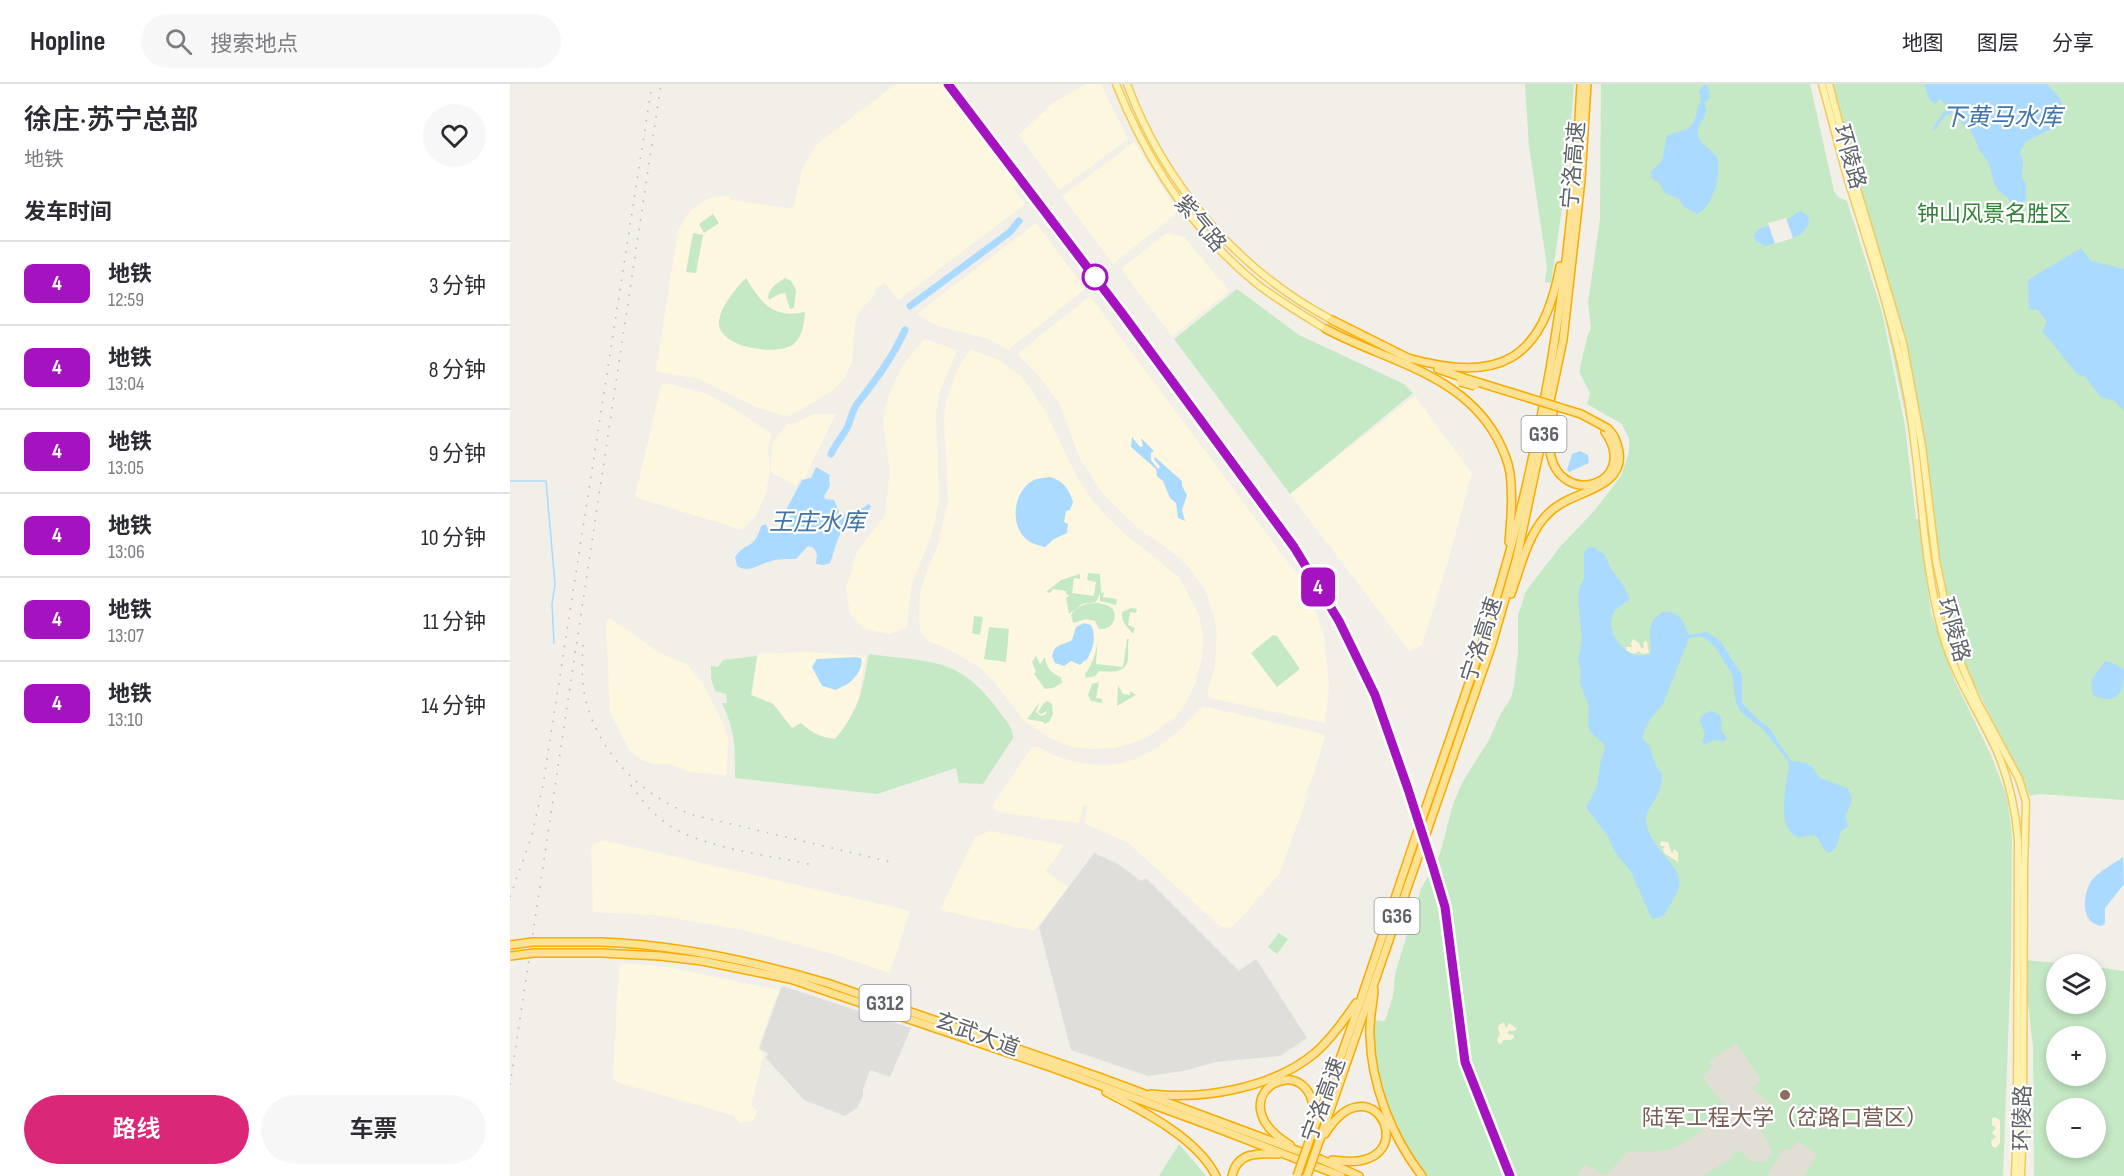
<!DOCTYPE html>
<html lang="zh">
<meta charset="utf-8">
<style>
:root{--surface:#fff;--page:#f7f7f7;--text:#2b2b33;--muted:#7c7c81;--line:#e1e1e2;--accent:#db2777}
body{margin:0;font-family:"Sofia Sans Condensed","Noto Sans SC",sans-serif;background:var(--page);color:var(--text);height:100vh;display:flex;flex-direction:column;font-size:22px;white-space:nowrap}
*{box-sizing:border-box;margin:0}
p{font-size:20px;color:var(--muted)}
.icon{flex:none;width:33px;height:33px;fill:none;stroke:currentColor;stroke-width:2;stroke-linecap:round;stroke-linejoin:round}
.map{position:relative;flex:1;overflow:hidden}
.side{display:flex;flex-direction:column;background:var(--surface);width:510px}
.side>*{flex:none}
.badge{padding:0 12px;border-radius:9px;font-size:21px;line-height:39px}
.buttons{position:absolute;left:1536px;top:870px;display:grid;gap:12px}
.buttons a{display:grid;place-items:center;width:60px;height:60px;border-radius:50%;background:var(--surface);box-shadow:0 3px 9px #0003;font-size:30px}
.map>.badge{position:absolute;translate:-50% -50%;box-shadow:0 0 0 3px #fff}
h2{padding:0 24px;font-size:22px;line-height:54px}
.round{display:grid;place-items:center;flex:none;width:63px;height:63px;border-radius:32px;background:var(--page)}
.head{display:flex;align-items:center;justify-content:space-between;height:102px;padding:0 24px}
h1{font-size:28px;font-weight:600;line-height:45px}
.button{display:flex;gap:12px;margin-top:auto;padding:12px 24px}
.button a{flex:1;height:69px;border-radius:36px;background:var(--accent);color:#fff;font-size:24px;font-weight:600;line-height:69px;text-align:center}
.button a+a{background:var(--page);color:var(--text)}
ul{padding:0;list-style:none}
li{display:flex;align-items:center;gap:18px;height:84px;padding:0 24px;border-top:2px solid var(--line)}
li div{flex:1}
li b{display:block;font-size:22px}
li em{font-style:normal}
li .badge{min-width:66px;font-weight:700;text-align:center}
header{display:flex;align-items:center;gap:36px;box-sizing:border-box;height:84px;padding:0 30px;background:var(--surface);border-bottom:2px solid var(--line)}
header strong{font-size:28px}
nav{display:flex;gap:33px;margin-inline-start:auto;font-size:21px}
.search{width:420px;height:54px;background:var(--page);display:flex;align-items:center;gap:15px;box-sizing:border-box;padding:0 21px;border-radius:33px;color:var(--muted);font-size:22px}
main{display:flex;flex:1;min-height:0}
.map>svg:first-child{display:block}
.commercial{fill:#fef7e0}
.industrial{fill:#e0deda}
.education{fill:#e1ded6}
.green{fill:#c5e8c5;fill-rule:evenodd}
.sand{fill:#fbf3d9}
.water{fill:#aadaff}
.pier{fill:#f1efe8}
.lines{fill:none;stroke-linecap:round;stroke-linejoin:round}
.stream{stroke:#aadaff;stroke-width:1.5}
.river{stroke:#aadaff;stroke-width:7}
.primary-casing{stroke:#f2c960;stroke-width:9}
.highway-casing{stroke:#f9ab00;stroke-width:10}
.primary{stroke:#fff2af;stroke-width:6}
.highway{stroke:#fde293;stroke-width:7}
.rail{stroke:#b6b7b8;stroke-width:1.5;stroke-dasharray:1.5 8;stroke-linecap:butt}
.highway-bridge-casing{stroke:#f9ab00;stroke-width:10;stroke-linecap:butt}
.highway-bridge{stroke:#fde293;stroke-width:7}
.line-casing{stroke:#fff;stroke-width:14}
.line{stroke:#a513c0;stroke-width:9}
.stop-dot{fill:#fff;stroke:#a513c0;stroke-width:3}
.education-dot{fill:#8d6e63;stroke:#fff;stroke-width:2}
.labels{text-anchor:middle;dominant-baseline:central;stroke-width:4.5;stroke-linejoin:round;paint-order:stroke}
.shield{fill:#fff;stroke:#8f9295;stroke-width:1.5}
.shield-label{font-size:21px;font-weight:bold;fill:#5f6368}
.street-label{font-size:22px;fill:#5f6368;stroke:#fff}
.park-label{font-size:22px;fill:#348238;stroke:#fff}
.education-label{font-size:22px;fill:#785e54;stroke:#fff}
.water-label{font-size:24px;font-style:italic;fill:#4174aa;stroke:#fff}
</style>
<header>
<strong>Hopline</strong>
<div class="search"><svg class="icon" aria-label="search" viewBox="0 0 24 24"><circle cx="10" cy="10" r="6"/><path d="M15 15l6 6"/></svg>搜索地点</div>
<nav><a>地图</a><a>图层</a><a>分享</a></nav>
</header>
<main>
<section class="side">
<div class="head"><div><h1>徐庄·苏宁总部</h1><p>地铁</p></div><a class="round"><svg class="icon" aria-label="heart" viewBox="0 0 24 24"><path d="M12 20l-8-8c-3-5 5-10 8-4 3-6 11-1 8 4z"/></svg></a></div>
<h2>发车时间</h2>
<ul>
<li><span class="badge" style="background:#a513c0;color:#fff">4</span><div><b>地铁</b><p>12:59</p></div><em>3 分钟</em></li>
<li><span class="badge" style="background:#a513c0;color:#fff">4</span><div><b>地铁</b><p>13:04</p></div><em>8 分钟</em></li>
<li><span class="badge" style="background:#a513c0;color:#fff">4</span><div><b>地铁</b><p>13:05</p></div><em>9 分钟</em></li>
<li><span class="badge" style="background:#a513c0;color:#fff">4</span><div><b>地铁</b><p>13:06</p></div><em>10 分钟</em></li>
<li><span class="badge" style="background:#a513c0;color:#fff">4</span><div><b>地铁</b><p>13:07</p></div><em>11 分钟</em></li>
<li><span class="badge" style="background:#a513c0;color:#fff">4</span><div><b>地铁</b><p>13:10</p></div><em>14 分钟</em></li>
</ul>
<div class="button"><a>路线</a><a>车票</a></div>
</section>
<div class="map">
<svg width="1614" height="1092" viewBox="0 0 1614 1092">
<rect width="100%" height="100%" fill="#f1efe8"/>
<!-- commercial -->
<g class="commercial">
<polygon points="386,0 436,0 509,97 504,105 514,118 514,121 390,215 387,215 375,199 366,204 365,210 349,228 345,239 342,278 334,295 323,306 282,331 276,332 246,323 189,295 148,288 146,287 168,146 182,125 197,115 218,111 221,116 283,125 293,83 308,59"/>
<polygon points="576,0 591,0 618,55 549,106 509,51 543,19"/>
<polygon points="624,58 668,128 603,180 552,112"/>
<polygon points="526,139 575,205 498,266 479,255 428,242 407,230"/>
<polygon points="656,149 674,153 719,207 662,252 611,185"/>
<polygon points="580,212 791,496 804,523 814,552 819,604 815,639 700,614 697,610 705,583 707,549 704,533 696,508 677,481 661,467 629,445 593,410 570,375 550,321 529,292 507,270"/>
<polygon points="415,255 447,266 429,310 426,330 429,418 422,449 401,503 397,543 380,550 355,545 340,530 336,505 347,467 375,432 380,387 373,341 376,319 389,288 401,270"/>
<polygon points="460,265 491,277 512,293 536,328 566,391 580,413 597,433 615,450 670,494 689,531 693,553 692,573 685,600 673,624 665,633 639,652 626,658 603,664 582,665 562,663 544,656 526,645 514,636 484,598 469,583 440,566 419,557 411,550 409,538 410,509 419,481 427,465 438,416 434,334 436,317 448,284"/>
<polygon points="154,299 195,309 221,323 262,350 258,365 260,385 256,409 246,431 232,446 125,413 151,302"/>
<polygon points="905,312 962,389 937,481 912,561 899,567 780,410"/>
<polygon points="303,330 326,330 294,395 290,395 286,402 261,388 262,359 277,340 286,339"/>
<polygon points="100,534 150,569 177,580 192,598 213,639 218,655 216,691 179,688 160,680 143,680 132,676 119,666 100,628 96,538"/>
<polygon points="296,568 356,572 348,618 334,643 325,654 312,653 303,649 291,639 282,644 264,620 242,611 248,570"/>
<polygon points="693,622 812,650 815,653 799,704 796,707 798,710 770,789 730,835 720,844 711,843 617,758 575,740 577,721 573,721 570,736 567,739 488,728 483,724 484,719 522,663 529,663 545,672 565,678 593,682 606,680 623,676 647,664 668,648"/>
<polygon points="480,747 554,761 536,787 558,803 524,847 430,826 465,753"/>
<polygon points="92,756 400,827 380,889 320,869 233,846 146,831 83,828 81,762"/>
<polygon points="112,879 156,883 269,906 248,963 254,970 241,1021 247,1027 243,1037 229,1039 223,1031 109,999 103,994 109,883"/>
</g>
<!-- industrial -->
<g class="industrial">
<polygon points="584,769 608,780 631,797 636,794 729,887 746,875 797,954 770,972 706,978 673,987 638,992 561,966 529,843"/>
<polygon points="272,902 401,944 380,993 360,986 353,1005 353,1011 347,1024 335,1032 294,1016 256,974 258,969 249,965"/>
</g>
<!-- education -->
<polygon class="education" points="1230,955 1308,1070 1294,1092 1067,1092 1074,1080 1118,1066 1209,1016 1191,993 1199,977"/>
<!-- green -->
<g class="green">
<polygon points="1015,0 1064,0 1057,91 1041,199 1035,198 1037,183 1019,62"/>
<path d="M1091 0H1300L1324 107 1328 113 1337 117 1372 228 1395 342 1406 435H1409L1421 529 1445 597 1481 671 1497 713 1502 751 1501 873 1493 1092H1294L1307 1070 1287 1057 1280 1067 1274 1064 1259 1087 1258 1092H1192L1221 1075 1223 1069 1231 1067C1238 1077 1243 1079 1255 1078L1263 1069 1249 1041 1266 1025 1242 1004 1251 996 1226 959 1199 977 1202 983 1192 993 1215 1022C1182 1056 1169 1072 1118 1067L1096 1092 1075 1080 1067 1092H916C893 1064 873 1024 866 988 863 971 863 953 862 936L875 937 883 912 885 890 911 805 930 770 943 720 952 699 979 656 991 629 1001 614 1004 602 1008 568V531L1016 507 1050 463 1085 426 1111 392 1119 368V355L1112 340 1077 320 1080 309 1070 289V283L1078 250 1081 244 1078 219 1090 135Z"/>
<polygon points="1317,0 1614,0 1614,716 1530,710 1520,712 1446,563 1429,490 1363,177"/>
<polygon points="203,130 209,139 194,149 189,140"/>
<polygon points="183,149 193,151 186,189 176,188"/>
<path d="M236 194C251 219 263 235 295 228 294 239 293 251 285 259 271 273 206 265 209 237 211 222 226 204 236 194Z"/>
<path d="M275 194 281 197 286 206 284 224 280 225 275 209 269 210 259 216C256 206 267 199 275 194Z"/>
<polygon points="727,205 789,251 894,300 903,309 780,410 664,255"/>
<polygon points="578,489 590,490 591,509 594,508 593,513 607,515 606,521 590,517 590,510 586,518 572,520 559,530 556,513 558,513 559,511 556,510 556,507 543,505 540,509 536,508 551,496 570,490 570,495 564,494 562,509 584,512 586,498 577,496"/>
<path d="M587 519 597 521 603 525C608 536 601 546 589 545L585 537 576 535 563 539 561 531C566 522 576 519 587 519Z"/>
<path d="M621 524 627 525 626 529 620 528 618 541 625 544 623 550C618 543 611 539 612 528Z"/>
<polygon points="464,532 473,533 470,551 462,549"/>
<polygon points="479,543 499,545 496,578 474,575"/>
<path d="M588 550 586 580 613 583 617 555H619C617 562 619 568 618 575 616 590 600 588 589 587L585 592 576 594 575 590C584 579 587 565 588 550Z"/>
<polygon points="763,551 767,552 790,585 767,603 741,569"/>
<path d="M359 570C420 579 448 571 489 627 495 636 503 643 503 654L473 700 449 699 446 684 367 710 225 694C225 661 226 650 212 619H217L216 610 205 607 201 594V582L208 583 213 576 247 572 241 611 263 620 282 644 291 639C302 649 310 653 325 655 350 626 352 606 359 570Z"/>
<path d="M526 572 530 580 535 573C536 584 541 589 551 593L552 599 543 604 535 605 524 590 526 588 522 578Z"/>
<polygon points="589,598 586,614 592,615 592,619 581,617 578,611 582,600"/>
<polygon points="608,601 613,610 620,611 620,607 626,611 607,622"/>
<polygon points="537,617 542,620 543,630 539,638 534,640 534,638 517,635 530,618 526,628 531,632 536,630 537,627 531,630 528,628 533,620"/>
<polygon points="769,849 778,855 767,870 758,863"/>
<path d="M1513 876 1559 880H1546V920H1586V883L1614 887V1092H1524L1523 963ZM1546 952H1586V992H1546ZM1546 1024H1586V1064H1546Z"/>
<polygon points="669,1060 696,1092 649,1092"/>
</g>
<!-- sand -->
<g class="sand">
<polygon points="1123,555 1129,559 1131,564 1134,564 1133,558 1137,557 1139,569 1132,570 1129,567 1124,570 1117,567 1116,563 1122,563 1121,559"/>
<polygon points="1151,757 1158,758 1162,770 1164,765 1168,768 1168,778 1154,769 1153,765 1155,763 1150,761"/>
<polygon points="994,938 996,945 999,939 1007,945 1004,947 998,947 998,950 1004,951 1004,954 1001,956 994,956 991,960 988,959 987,956 990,950 988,945 989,941"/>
<polygon points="1484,1033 1490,1036 1490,1059 1486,1064 1482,1062 1481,1057 1486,1053 1482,1049 1486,1044 1482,1041 1482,1035"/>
</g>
<!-- water -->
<g class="water">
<path d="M1195 0C1201 6 1202 14 1194 19 1202 31 1186 38 1188 51 1189 60 1202 66 1207 73 1212 89 1203 124 1187 130L1174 123 1169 115 1155 109 1151 101 1142 94 1141 88 1152 76 1157 51C1166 48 1182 47 1185 35 1188 27 1185 24 1191 18L1189 7Z"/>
<path d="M1414 0H1536C1558 20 1553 18 1545 43L1515 58 1510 69 1513 77 1512 95 1516 98V116L1506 129 1498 114 1490 108 1484 100 1479 79 1467 63 1468 62 1461 47 1451 39 1453 31 1443 26 1441 30 1436 31 1424 46 1422 45 1438 22 1429 15 1425 20 1419 15Z"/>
<path d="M1290 127C1295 129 1299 131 1299 137 1298 154 1268 158 1255 162L1245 157 1244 151 1249 145 1277 136Z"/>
<polygon points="1571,164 1581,177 1614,185 1614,327 1605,317 1591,313 1574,292 1568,291 1532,247 1537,238 1528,226 1519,225 1518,196"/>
<polygon points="622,353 630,363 633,362 631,354 644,367 641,369 641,376 648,385 650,383 644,375 645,373 672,397 672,402 677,411 672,426 675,437 668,434 666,419 660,414 653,397 647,392 646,385 621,363"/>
<polygon points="1070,367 1078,371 1079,379 1059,388 1057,386 1062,370"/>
<path d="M306 383 320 391 319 394 320 402 314 412 315 415 324 416C326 419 328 428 331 429 338 433 353 424 359 420L361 422C357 435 343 434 335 443 326 454 325 467 320 479L313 481 306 480 307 470 304 464 298 462 286 475C278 475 268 475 261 477 248 480 240 490 227 482L225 473C237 456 244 467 251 442L256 440 259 448 282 441 277 424 292 396 301 394Z"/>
<path d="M540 393C553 396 560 407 563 418L560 426 556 427 554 438 558 440 557 449 544 455 535 463C527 461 519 459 514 453 500 438 504 408 522 397 527 394 534 394 540 393Z"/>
<path d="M1084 463 1095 471 1100 483 1115 504 1120 516C1115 519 1108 523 1105 527 1091 544 1116 580 1140 570 1142 561 1138 551 1141 542 1144 530 1156 524 1167 531 1173 536 1176 544 1179 551L1197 548 1210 557 1232 591V619L1243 631 1260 645 1281 677 1296 679 1302 683 1310 694 1337 704C1345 715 1340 721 1335 732L1338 742 1330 748C1329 757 1327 765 1319 769 1312 765 1311 756 1305 752 1298 749 1293 755 1287 753 1266 744 1276 700 1279 682L1278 677 1252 644 1234 631 1229 625 1226 619 1222 590 1205 563 1192 552 1179 554 1153 620 1140 635 1133 650V655L1139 662 1146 682 1152 690C1152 696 1151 702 1149 708 1144 719 1135 726 1136 738 1139 765 1174 781 1169 803 1166 813 1158 823 1154 832L1142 835 1121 788 1105 768 1098 753 1076 723 1087 703 1091 675 1095 665 1094 660 1080 648 1078 640 1079 623 1070 599 1071 588 1068 577 1072 555 1068 516 1069 505 1074 494V469L1078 464Z"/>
<path d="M574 539 581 541C587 553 583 566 576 577L575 576 570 581 561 577 554 582 545 579 542 572C545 559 552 562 562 556L566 543Z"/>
<path d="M346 573 351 574C354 582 346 594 339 599 335 602 330 603 326 606L312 602 302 583 307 575Z"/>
<path d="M1595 577 1605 580 1614 586C1614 609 1607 622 1583 611L1581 597Z"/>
<path d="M1201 627C1217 632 1209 639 1212 647 1213 650 1216 652 1217 655L1215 657 1204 656 1194 661 1192 657 1195 650 1190 636 1194 630Z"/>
<path d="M1613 773 1614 800 1595 824V839L1592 842C1570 840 1572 810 1582 796 1590 787 1603 780 1613 773Z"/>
</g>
<!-- pier -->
<polygon class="pier" points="1276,134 1283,154 1265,160 1258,139"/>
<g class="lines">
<!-- stream -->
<polyline class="stream" points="0,397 36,397 45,500 42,520 44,559"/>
<!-- river -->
<g class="river">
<polyline points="400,222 500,148 509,137"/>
<path d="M321 370C325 361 331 354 336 346 341 338 341 328 347 320 365 297 383 273 395 246"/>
</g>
<defs>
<g id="primary">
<path d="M606 0C637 77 682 147 747 200 769 217 793 231 816 245"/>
<path d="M617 0C654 100 727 186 822 236"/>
<path d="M1312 0C1321 32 1329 65 1338 96 1360 167 1384 237 1397 310 1412 389 1411 471 1432 548 1443 589 1467 625 1485 663 1499 693 1505 723 1508 755L1507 1041 1505 1092"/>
<polyline points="1319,0 1342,88 1393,259 1412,362 1426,477 1441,547 1452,582 1467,617 1509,695 1516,718 1514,785 1513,1041 1511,1092"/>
</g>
<g id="highway">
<polyline points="822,236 900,275"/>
<path d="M816 245C878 278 951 289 987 354 993 365 998 376 1000 389 1003 411 1001 435 999 458"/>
<path d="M898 274C989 299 1032 278 1050 182"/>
<polyline points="928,285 951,293"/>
<path d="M1044 322C1042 337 1037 353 1040 368 1050 426 1131 400 1095 348"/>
<path d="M1001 510C1010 485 1017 454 1034 434 1040 427 1048 421 1056 417 1077 406 1114 399 1109 368 1107 358 1105 351 1097 344"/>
<path d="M91 858C168 861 243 877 317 899L589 993 810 1075 849 1092"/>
<polyline points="91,869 150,872 192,877 280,895 543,984 701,1042 831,1092"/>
<path d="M864 906C863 921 859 936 860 951 861 1001 882 1053 912 1092"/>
<path d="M596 1008C633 1027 687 1054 706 1092"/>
<path d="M641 1010C694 1016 763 1004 805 969 822 954 834 937 846 919"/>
<path d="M815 1050C865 970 920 1092 822 1076"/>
<path d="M801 1052C840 953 872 852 906 752 943 645 983 538 1010 428 1044 291 1064 141 1071 0"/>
<polyline points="810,1055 982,560 1007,473 1053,256 1071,96 1077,0"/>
<path d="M780 1061C700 1012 807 955 804 1038"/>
<path d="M722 1092C727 1068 748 1069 768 1070"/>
</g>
</defs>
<!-- primary casing -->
<use href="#primary" class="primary-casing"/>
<!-- highway casing -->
<use href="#highway" class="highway-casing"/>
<!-- primary -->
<use href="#primary" class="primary"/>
<!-- highway -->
<use href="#highway" class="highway"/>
<!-- rail -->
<g class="rail">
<path d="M73 561C72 581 71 601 77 621 92 673 134 713 183 731L385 779"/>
<path d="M121 701C132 716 143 731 159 741 192 764 263 772 303 781"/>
<polyline points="0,813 22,751 33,701 142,0"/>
<polyline points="0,1001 151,0"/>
</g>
<defs>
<g id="highway-bridge">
<polyline points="951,293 1071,330 1097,344"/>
<polyline points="950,298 965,302"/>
<polyline points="0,861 23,858 91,858"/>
<polyline points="0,872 24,869 91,869"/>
<polyline points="787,1092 801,1052"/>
<polyline points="797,1092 810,1055"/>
</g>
</defs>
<!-- highway-bridge casing -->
<use href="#highway-bridge" class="highway-bridge-casing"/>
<!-- highway-bridge -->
<use href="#highway-bridge" class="highway-bridge"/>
</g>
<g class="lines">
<defs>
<polyline id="line" points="438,0 612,229 784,463 829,537 865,611 898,705 923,783 935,823 955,978 1000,1092"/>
</defs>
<!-- line casing -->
<use href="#line" class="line-casing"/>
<!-- line -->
<use href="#line" class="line"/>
</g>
<!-- markers -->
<circle class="stop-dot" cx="585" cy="193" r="12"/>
<circle class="education-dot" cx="1275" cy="1011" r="6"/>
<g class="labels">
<!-- shield labels -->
<g class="shield">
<rect x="1011.5" y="332" width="45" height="36" rx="4.5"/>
<rect x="864.5" y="814" width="45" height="36" rx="4.5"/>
<rect x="349.5" y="901" width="51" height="36" rx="4.5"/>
</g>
<g class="shield-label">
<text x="1034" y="350">G36</text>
<text x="887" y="832">G36</text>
<text x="375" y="919">G312</text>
</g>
<!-- street labels -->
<g class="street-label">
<text transform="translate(1339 73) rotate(74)">环陵路</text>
<text transform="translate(1064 81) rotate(-85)">宁洛高速</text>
<text transform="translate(690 140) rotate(50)">紫气路</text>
<text transform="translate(1443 546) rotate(74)">环陵路</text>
<text transform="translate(972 556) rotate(-72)">宁洛高速</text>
<text transform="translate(467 951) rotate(20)">玄武大道</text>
<text transform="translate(814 1016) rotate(-70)">宁洛高速</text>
<text transform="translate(1513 1034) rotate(-89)">环陵路</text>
</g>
<!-- park labels -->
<g class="park-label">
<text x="1484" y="130">钟山风景名胜区</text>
</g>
<!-- education labels -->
<g class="education-label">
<text x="1275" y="1034">陆军工程大学（岔路口营区）</text>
</g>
<!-- water labels -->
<g class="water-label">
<text x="1492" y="33">下黄马水库</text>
<text x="307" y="438">王庄水库</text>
</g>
</g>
</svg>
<div class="buttons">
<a><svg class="icon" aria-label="layers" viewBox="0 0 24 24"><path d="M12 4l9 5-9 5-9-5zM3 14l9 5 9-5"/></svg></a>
<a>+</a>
<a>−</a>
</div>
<b class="badge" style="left:808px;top:503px;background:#a513c0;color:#fff">4</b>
</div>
</main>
